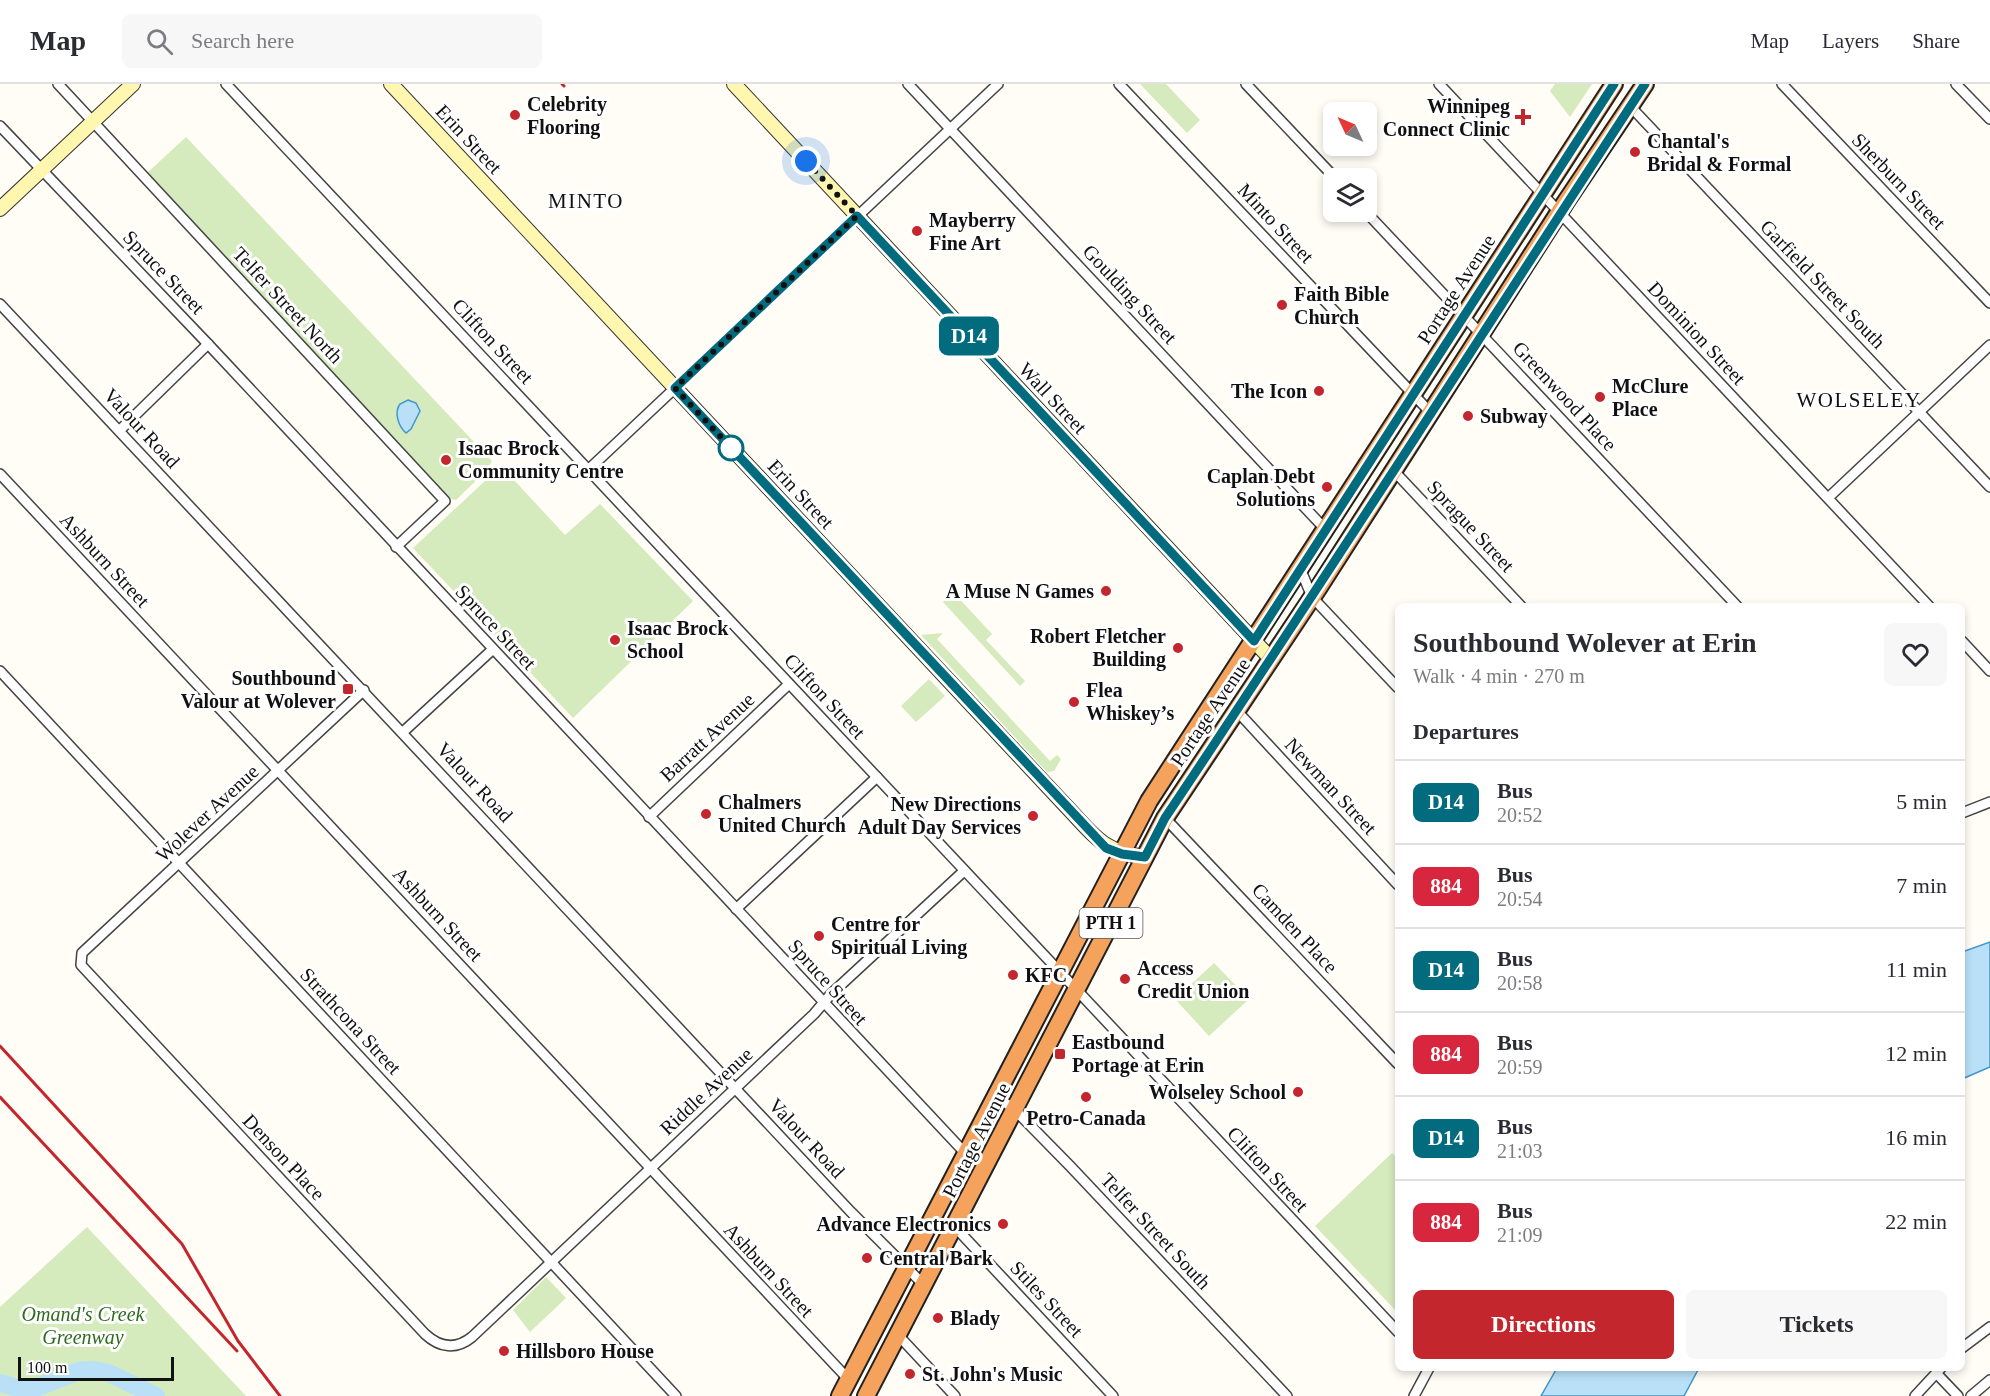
<!DOCTYPE html>
<meta charset="utf-8">
<style>
:root{--surface:#fff;--page:#f7f7f7;--text:#2b2b33;--muted:#7c7c81;--line:#e1e1e2;--accent:#c4262e}
body{margin:0;font-family:"Times New Roman",serif;background:var(--page);color:var(--text);height:100vh;display:flex;flex-direction:column;font-size:22px;white-space:nowrap}
*{box-sizing:border-box;margin:0}
p{font-size:20px;color:var(--muted)}
.icon{flex:none;width:33px;height:33px;fill:none;stroke:currentColor;stroke-width:2;stroke-linecap:round;stroke-linejoin:round}
.map{position:relative;flex:1;overflow:hidden}
.panel{position:absolute;left:1395px;top:519px;width:570px;height:768px;display:flex;flex-direction:column;background:var(--surface);border-radius:9px;box-shadow:0 3px 9px #0003}
.panel>*{flex:none}
.badge{padding:0 12px;border-radius:9px;font-size:21px;line-height:39px}
.needle{width:39px;rotate:314deg}
.fabs{position:absolute;left:1323px;top:18px;display:grid;gap:12px}
.fabs a{display:grid;place-items:center;width:54px;height:54px;border-radius:9px;background:var(--surface);box-shadow:0 3px 9px #0003;font-size:30px}
.scale{position:absolute;left:18px;bottom:15px;width:156px;box-sizing:border-box;padding-left:6px;border:3px solid #111;border-top:0;font-size:16px;line-height:21px;white-space:nowrap;color:#111;-webkit-text-stroke:4px #fff;paint-order:stroke}
.you{position:absolute;width:30px;height:30px;margin:-15px;border:4px solid #fff;border-radius:50%;background:#1a73e8;box-shadow:0 0 0 9px #1a73e833}
.map>.badge{position:absolute;translate:-50% -50%;box-shadow:0 0 0 3px #fff}
h2{padding:0 18px;font-size:22px;line-height:54px}
.round{display:grid;place-items:center;flex:none;width:63px;height:63px;border-radius:9px;background:var(--page)}
.summary{display:flex;align-items:center;justify-content:space-between;height:102px;padding:0 18px}
h1{font-size:28px;font-weight:600;line-height:45px}
.primary-button{display:flex;gap:12px;margin-top:auto;padding:12px 18px}
.primary-button a{flex:1;height:69px;border-radius:9px;background:var(--accent);color:#fff;font-size:24px;font-weight:600;line-height:69px;text-align:center}
.primary-button a+a{background:var(--page);color:var(--text)}
ul{padding:0;list-style:none}
li{display:flex;align-items:center;gap:18px;height:84px;padding:0 18px;border-top:2px solid var(--line)}
li div{flex:1}
li b{display:block;font-size:22px}
li em{font-style:normal}
li .badge{min-width:66px;font-weight:700;text-align:center}
header{display:flex;align-items:center;gap:36px;box-sizing:border-box;height:84px;padding:0 30px;background:var(--surface);border-bottom:2px solid var(--line)}
header strong{font-size:28px}
nav{display:flex;gap:33px;margin-inline-start:auto;font-size:21px}
.search{width:420px;height:54px;background:var(--page);display:flex;align-items:center;gap:15px;box-sizing:border-box;padding:0 21px;border-radius:9px;color:var(--muted);font-size:22px}
.map>svg:first-child{display:block}
.green{fill:#d5ebbd}
.water{fill:#b9e0f7;stroke:#3f96cf;stroke-width:1.5}
.lines{fill:none;stroke-linecap:round;stroke-linejoin:round}
.river{stroke:#b9e0f7;stroke-width:18}
.street-casing{stroke:#444;stroke-width:12}
.secondary-casing{stroke:#333;stroke-width:16}
.highway-casing{stroke:#222;stroke-width:20}
.street{stroke:#fff;stroke-width:9}
.secondary{stroke:#fff6b0;stroke-width:14}
.highway{stroke:#f5a25d;stroke-width:16}
.rail{stroke:#c4262e;stroke-width:3}
.line-casing{stroke:#fff;stroke-width:14}
.line{stroke:#026c7e;stroke-width:9}
.walk{stroke:#111;stroke-width:6;stroke-dasharray:0 10.8}
.poi-dot{fill:#c4262e;stroke:#fff;stroke-width:2}
.stop-dot{fill:#fff;stroke:#026c7e;stroke-width:3}
.labels{text-anchor:middle;dominant-baseline:central;stroke-width:6;stroke-linejoin:round;paint-order:stroke}
.shield{fill:#fff;stroke:#585858;stroke-width:1.5}
.shield-label{font-size:18px;font-weight:bold;fill:#111}
.poi-label{font-size:20px;font-weight:bold;fill:#111;stroke:#fff;text-anchor:start}
.street-label{font-size:20px;fill:#111;stroke:#fff}
.park-label{font-size:20px;font-style:italic;fill:#2f6b1f;stroke:#fff}
.neighbourhood-label{font-size:21px;letter-spacing:1.5px;fill:#111;stroke:#fff}
</style>
<header>
<strong>Map</strong>
<div class="search"><svg class="icon" aria-label="search" viewBox="0 0 24 24"><circle cx="10" cy="10" r="6"/><path d="M15 15l6 6"/></svg>Search here</div>
<nav><a>Map</a><a>Layers</a><a>Share</a></nav>
</header>
<div class="map">
<svg width="1990" height="1312" viewBox="0 0 1990 1312">
<rect width="100%" height="100%" fill="#fffdf5"/>
<!-- green -->
<g class="green">
<polygon points="1140,0 1166,0 1200,36 1187,49"/>
<polygon points="1555,0 1592,0 1570,33 1550,7"/>
<polygon points="186,53 492,377 486,387 456,416 449,414 147,89"/>
<polygon points="501,382 565,451 600,420 693,517 573,634 413,464"/>
<polygon points="953,508 992,550 986,556 1025,597 1020,602 943,518"/>
<polygon points="943,549 937,555 1050,677 1057,671 1061,675 1054,687 1047,688 921,551"/>
<polygon points="929,595 945,612 916,638 901,622"/>
<polygon points="1214,879 1249,915 1209,952 1175,915"/>
<polygon points="1392,1069 1398,1075 1398,1229 1315,1142"/>
<polygon points="87,1143 246,1312 0,1312 0,1223"/>
<polygon points="546,1193 566,1214 530,1248 513,1226"/>
</g>
<!-- water -->
<g class="water">
<path d="M408 316 416 319 420 327 411 345 406 349C398 342 394 328 400 320Z"/>
<polygon points="1990,858 1990,983 1962,995 1962,868"/>
<polygon points="1557,1284 1699,1284 1684,1312 1541,1312"/>
</g>
<g class="lines">
<!-- river -->
<polyline class="river" points="0,1299 28,1307 79,1287 93,1286 109,1289 156,1312"/>
<defs>
<g id="street">
<polyline points="58,0 445,417 396,463"/>
<polyline points="226,0 1398,1248"/>
<polyline points="908,0 1325,445"/>
<polyline points="1119,0 1431,329"/>
<polyline points="1246,0 1335,94"/>
<polyline points="1439,0 1929,522"/>
<polyline points="1782,0 1990,219"/>
<polyline points="1956,0 1990,35"/>
<polyline points="1630,22 1990,403"/>
<polyline points="0,42 208,260 965,1069"/>
<polyline points="1366,128 1737,522"/>
<polyline points="0,220 850,1127 924,1201"/>
<polyline points="120,346 208,260"/>
<polyline points="589,385 998,0"/>
<polyline points="1394,387 1521,522"/>
<polyline points="0,390 849,1296"/>
<polyline points="1828,414 1990,261"/>
<polyline points="1300,484 1312,513 1398,604"/>
<polyline points="1962,557 1990,587"/>
<polyline points="0,587 676,1312"/>
<path d="M364 606 82 869 81 881 425 1250C440 1264 456 1266 472 1253L814 930 831 910 964 787"/>
<polyline points="1237,627 1398,801"/>
<polyline points="403,648 492,566"/>
<polyline points="1962,729 1990,718"/>
<polyline points="649,733 789,600"/>
<polyline points="1165,734 1398,980"/>
<polyline points="736,825 877,693"/>
<polyline points="995,1011 1015,1026 1070,1082 1287,1312"/>
<polyline points="955,1143 1113,1312"/>
<polyline points="898,1251 955,1312"/>
<polyline points="1962,1264 1990,1243"/>
<polyline points="1936,1289 1958,1312"/>
<polyline points="1414,1312 1429,1284"/>
<polyline points="1915,1312 1941,1284"/>
<polyline points="1971,1312 1990,1296"/>
</g>
<g id="secondary">
<path d="M391 0 1066 722C1094 751 1102 768 1145 773"/>
<polyline points="734,0 1271,575"/>
<polyline points="0,125 133,0"/>
</g>
<g id="highway">
<polyline points="840,1312 1149,717 1614,0"/>
<polyline points="866,1312 1165,734 1319,503 1565,119 1645,0"/>
</g>
</defs>
<!-- street casing -->
<use href="#street" class="street-casing"/>
<!-- secondary casing -->
<use href="#secondary" class="secondary-casing"/>
<!-- highway casing -->
<use href="#highway" class="highway-casing"/>
<!-- street -->
<use href="#street" class="street"/>
<!-- secondary -->
<use href="#secondary" class="secondary"/>
<!-- highway -->
<use href="#highway" class="highway"/>
<!-- rail -->
<g class="rail">
<polyline points="562,0 564,2"/>
<polyline points="0,962 182,1160 238,1257 280,1312"/>
<polyline points="0,1013 237,1267"/>
</g>
</g>
<g class="lines">
<defs>
<path id="line" d="M1614 0 1254 557 857 132 675 304 1106 764 1122 770 1145 773 1165 734C1328 491 1485 245 1645 0"/>
</defs>
<!-- line casing -->
<use href="#line" class="line-casing"/>
<!-- line -->
<use href="#line" class="line"/>
<!-- walk -->
<polyline class="walk" points="731,364 733,366 675,304 857,132 806,77"/>
</g>
<!-- markers -->
<g class="poi-dot">
<circle cx="515" cy="31" r="6"/>
<path d="M1520 24h6v6h6v6h-6v6h-6v-6h-6v-6h6z"/>
<circle cx="1635" cy="68" r="6"/>
<circle cx="917" cy="147" r="6"/>
<circle cx="1282" cy="221" r="6"/>
<circle cx="1319" cy="307" r="6"/>
<circle cx="1600" cy="313" r="6"/>
<circle cx="1468" cy="332" r="6"/>
<circle cx="446" cy="376" r="6"/>
<circle cx="1327" cy="403" r="6"/>
<circle cx="1106" cy="507" r="6"/>
<circle cx="615" cy="556" r="6"/>
<circle cx="1178" cy="564" r="6"/>
<rect x="342" y="599" width="12" height="12" rx="3"/>
<circle cx="1074" cy="618" r="6"/>
<circle cx="706" cy="730" r="6"/>
<circle cx="1033" cy="732" r="6"/>
<circle cx="819" cy="852" r="6"/>
<circle cx="1013" cy="891" r="6"/>
<circle cx="1125" cy="895" r="6"/>
<rect x="1054" y="964" width="12" height="12" rx="3"/>
<circle cx="1298" cy="1008" r="6"/>
<circle cx="1086" cy="1013" r="6"/>
<circle cx="1003" cy="1140" r="6"/>
<circle cx="867" cy="1174" r="6"/>
<circle cx="938" cy="1234" r="6"/>
<circle cx="504" cy="1267" r="6"/>
<circle cx="910" cy="1290" r="6"/>
</g>
<circle class="stop-dot" cx="731" cy="364" r="12"/>
<g class="labels">
<!-- shield labels -->
<rect class="shield" x="1079.5" y="824" width="63" height="30" rx="4.5"/>
<g class="shield-label">
<text x="1111" y="839">PTH 1</text>
</g>
<!-- poi labels -->
<g class="poi-label">
<text x="527" y="20">Celebrity<tspan x="527" dy="23">Flooring</tspan></text>
<text x="1510" y="22" text-anchor="end">Winnipeg<tspan x="1510" dy="23">Connect Clinic</tspan></text>
<text x="1647" y="57">Chantal's<tspan x="1647" dy="23">Bridal &amp; Formal</tspan></text>
<text x="929" y="136">Mayberry<tspan x="929" dy="23">Fine Art</tspan></text>
<text x="1294" y="210">Faith Bible<tspan x="1294" dy="23">Church</tspan></text>
<text x="1612" y="302">McClure<tspan x="1612" dy="23">Place</tspan></text>
<text x="1307" y="307" text-anchor="end">The Icon</text>
<text x="1480" y="332">Subway</text>
<text x="458" y="364">Isaac Brock<tspan x="458" dy="23">Community Centre</tspan></text>
<text x="1315" y="392" text-anchor="end">Caplan Debt<tspan x="1315" dy="23">Solutions</tspan></text>
<text x="1094" y="507" text-anchor="end">A Muse N Games</text>
<text x="627" y="544">Isaac Brock<tspan x="627" dy="23">School</tspan></text>
<text x="1166" y="552" text-anchor="end">Robert Fletcher<tspan x="1166" dy="23">Building</tspan></text>
<text x="336" y="594" text-anchor="end">Southbound<tspan x="336" dy="23">Valour at Wolever</tspan></text>
<text x="1086" y="606">Flea<tspan x="1086" dy="23">Whiskey’s</tspan></text>
<text x="718" y="718">Chalmers<tspan x="718" dy="23">United Church</tspan></text>
<text x="1021" y="720" text-anchor="end">New Directions<tspan x="1021" dy="23">Adult Day Services</tspan></text>
<text x="831" y="840">Centre for<tspan x="831" dy="23">Spiritual Living</tspan></text>
<text x="1137" y="884">Access<tspan x="1137" dy="23">Credit Union</tspan></text>
<text x="1025" y="891">KFC</text>
<text x="1072" y="958">Eastbound<tspan x="1072" dy="23">Portage at Erin</tspan></text>
<text x="1286" y="1008" text-anchor="end">Wolseley School</text>
<text x="1086" y="1034" text-anchor="middle">Petro-Canada</text>
<text x="991" y="1140" text-anchor="end">Advance Electronics</text>
<text x="879" y="1174">Central Bark</text>
<text x="950" y="1234">Blady</text>
<text x="516" y="1267">Hillsboro House</text>
<text x="922" y="1290">St. John's Music</text>
</g>
<!-- street labels -->
<g class="street-label">
<text transform="translate(469 55) rotate(47)">Erin Street</text>
<text transform="translate(1899 97) rotate(46)">Sherburn Street</text>
<text transform="translate(1276 139) rotate(47)">Minto Street</text>
<text transform="translate(164 188) rotate(46)">Spruce Street</text>
<text transform="translate(1823 200) rotate(46)">Garfield Street South</text>
<text transform="translate(1456 205) rotate(-57)">Portage Avenue</text>
<text transform="translate(1130 210) rotate(47)">Goulding Street</text>
<text transform="translate(288 221) rotate(47)">Telfer Street North</text>
<text transform="translate(1697 249) rotate(47)">Dominion Street</text>
<text transform="translate(493 257) rotate(47)">Clifton Street</text>
<text transform="translate(1565 312) rotate(47)">Greenwood Place</text>
<text transform="translate(1053 314) rotate(47)">Wall Street</text>
<text transform="translate(142 344) rotate(47)">Valour Road</text>
<text transform="translate(801 410) rotate(47)">Erin Street</text>
<text transform="translate(1471 442) rotate(47)">Sprague Street</text>
<text transform="translate(105 476) rotate(47)">Ashburn Street</text>
<text transform="translate(496 543) rotate(47)">Spruce Street</text>
<text transform="translate(825 612) rotate(47)">Clifton Street</text>
<text transform="translate(1210 628) rotate(-56)">Portage Avenue</text>
<text transform="translate(707 653) rotate(-43)">Barratt Avenue</text>
<text transform="translate(475 698) rotate(47)">Valour Road</text>
<text transform="translate(1331 702) rotate(47)">Newman Street</text>
<text transform="translate(207 729) rotate(-43)">Wolever Avenue</text>
<text transform="translate(438 830) rotate(47)">Ashburn Street</text>
<text transform="translate(1295 844) rotate(47)">Camden Place</text>
<text transform="translate(828 898) rotate(48)">Spruce Street</text>
<text transform="translate(351 937) rotate(47)">Strathcona Street</text>
<text transform="translate(706 1007) rotate(-43)">Riddle Avenue</text>
<text transform="translate(807 1054) rotate(47)">Valour Road</text>
<text transform="translate(976 1056) rotate(-63)">Portage Avenue</text>
<text transform="translate(284 1073) rotate(47)">Denson Place</text>
<text transform="translate(1268 1085) rotate(47)">Clifton Street</text>
<text transform="translate(1156 1147) rotate(47)">Telfer Street South</text>
<text transform="translate(769 1186) rotate(47)">Ashburn Street</text>
<text transform="translate(1047 1215) rotate(47)">Stiles Street</text>
</g>
<!-- park labels -->
<g class="park-label">
<text x="83" y="1230">Omand's Creek<tspan x="83" dy="23">Greenway</tspan></text>
</g>
<!-- neighbourhood labels -->
<g class="neighbourhood-label">
<text x="586" y="117">MINTO</text>
<text x="1859" y="316">WOLSELEY</text>
</g>
</g>
</svg>
<div class="fabs">
<a><svg class="needle" viewBox="-14 -14 28 28"><path d="M0-13l5 13h-10z" fill="#e53935"/><path d="M0 13l5-13h-10z" fill="#7c7c81"/></svg></a>
<a><svg class="icon" aria-label="layers" viewBox="0 0 24 24"><path d="M12 4l9 5-9 5-9-5zM3 14l9 5 9-5"/></svg></a>
</div>
<div class="scale">100 m</div>
<div class="you" style="left:806px;top:77px"></div>
<b class="badge" style="left:969px;top:252px;background:#026c7e;color:#fff">D14</b>
<section class="panel">
<div class="summary"><div><h1>Southbound Wolever at Erin</h1><p>Walk · 4 min · 270 m</p></div><a class="round"><svg class="icon" aria-label="heart" viewBox="0 0 24 24"><path d="M12 20l-8-8c-3-5 5-10 8-4 3-6 11-1 8 4z"/></svg></a></div>
<h2>Departures</h2>
<ul>
<li><span class="badge" style="background:#026c7e;color:#fff">D14</span><div><b>Bus</b><p>20:52</p></div><em>5 min</em></li>
<li><span class="badge" style="background:#d7263d;color:#fff">884</span><div><b>Bus</b><p>20:54</p></div><em>7 min</em></li>
<li><span class="badge" style="background:#026c7e;color:#fff">D14</span><div><b>Bus</b><p>20:58</p></div><em>11 min</em></li>
<li><span class="badge" style="background:#d7263d;color:#fff">884</span><div><b>Bus</b><p>20:59</p></div><em>12 min</em></li>
<li><span class="badge" style="background:#026c7e;color:#fff">D14</span><div><b>Bus</b><p>21:03</p></div><em>16 min</em></li>
<li><span class="badge" style="background:#d7263d;color:#fff">884</span><div><b>Bus</b><p>21:09</p></div><em>22 min</em></li>
</ul>
<div class="primary-button"><a>Directions</a><a>Tickets</a></div>
</section>
</div>
